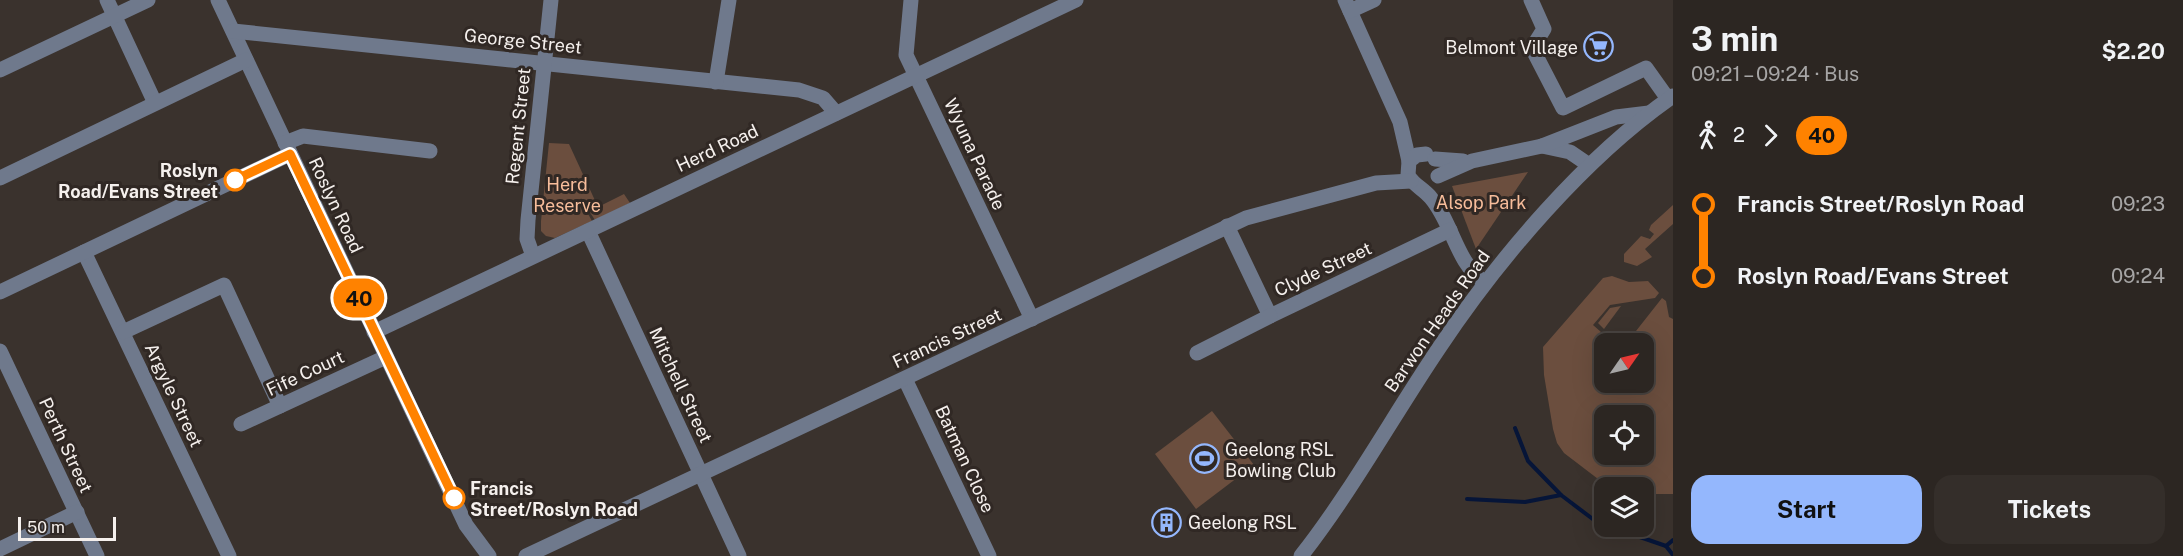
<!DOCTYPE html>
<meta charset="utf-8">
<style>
:root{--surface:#2c2622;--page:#342e2a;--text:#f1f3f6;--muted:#a6a5a5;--line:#484340;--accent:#94b7fd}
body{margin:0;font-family:"Public Sans",sans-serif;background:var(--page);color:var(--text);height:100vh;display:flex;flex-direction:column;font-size:22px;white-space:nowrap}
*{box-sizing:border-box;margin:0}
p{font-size:20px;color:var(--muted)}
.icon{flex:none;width:33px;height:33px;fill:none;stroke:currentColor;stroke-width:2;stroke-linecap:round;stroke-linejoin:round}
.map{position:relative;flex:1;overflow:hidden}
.panel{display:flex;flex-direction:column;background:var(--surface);width:510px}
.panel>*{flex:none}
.badge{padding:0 12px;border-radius:20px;font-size:21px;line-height:39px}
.needle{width:39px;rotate:56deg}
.buttons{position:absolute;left:1594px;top:333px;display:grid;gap:12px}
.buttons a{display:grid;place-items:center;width:60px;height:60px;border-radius:12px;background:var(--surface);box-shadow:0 6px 24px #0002,0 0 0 2px var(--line);font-size:30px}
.scale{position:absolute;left:18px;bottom:15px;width:98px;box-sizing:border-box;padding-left:6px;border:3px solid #f5f0ed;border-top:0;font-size:16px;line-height:21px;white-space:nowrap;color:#f5f0ed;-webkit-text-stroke:4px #302824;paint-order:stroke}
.map>.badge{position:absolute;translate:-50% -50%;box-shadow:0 0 0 3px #fff}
.legs{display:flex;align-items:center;gap:9px;height:66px;padding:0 18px;font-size:20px}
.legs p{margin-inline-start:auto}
.head{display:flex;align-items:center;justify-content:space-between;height:102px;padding:0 18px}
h1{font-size:33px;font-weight:700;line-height:45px}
.primary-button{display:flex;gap:12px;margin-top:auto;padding:12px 18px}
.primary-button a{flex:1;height:69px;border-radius:18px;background:var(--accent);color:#111;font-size:24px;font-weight:700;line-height:69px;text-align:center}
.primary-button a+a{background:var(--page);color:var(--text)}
ul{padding:0 18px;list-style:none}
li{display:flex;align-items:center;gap:21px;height:72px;font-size:22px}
li i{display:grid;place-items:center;width:9px;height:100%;margin:0 8px;background:currentColor}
li i::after{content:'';width:15px;height:15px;margin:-8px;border:4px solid;border-radius:50%;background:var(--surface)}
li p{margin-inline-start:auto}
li:first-child i{background:linear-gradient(#0000 50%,currentColor 0)}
li:last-child i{background:linear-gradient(currentColor 50%,#0000 0)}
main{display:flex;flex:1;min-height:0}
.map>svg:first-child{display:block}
.green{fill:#6b4e3e;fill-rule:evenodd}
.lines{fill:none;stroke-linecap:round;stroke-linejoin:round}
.stream{stroke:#061538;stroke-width:4}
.minor{stroke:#6f798c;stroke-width:15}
.line-1-casing{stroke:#fff;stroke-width:14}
.line-1{stroke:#ff8200;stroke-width:9}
.stop-1-dot{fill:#fff;stroke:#ff8200;stroke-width:3}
.labels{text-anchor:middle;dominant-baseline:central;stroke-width:6;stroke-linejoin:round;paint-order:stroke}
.street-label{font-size:18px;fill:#f5f0ed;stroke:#302824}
.poi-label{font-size:18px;fill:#f5f0ed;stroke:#302824;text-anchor:start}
.stop-label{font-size:18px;font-weight:bold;fill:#f5f0ed;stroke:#302824;text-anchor:end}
.park-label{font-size:18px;fill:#f7bd9b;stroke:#302824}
</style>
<main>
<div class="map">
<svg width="1673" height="556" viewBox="0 0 1673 556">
<rect width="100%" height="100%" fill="#3a322d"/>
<!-- green -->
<g class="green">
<polygon points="549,143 569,144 598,207 624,194 630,203 595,220 589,211 587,212 592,221 555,238 546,236 541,231 541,221"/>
<polygon points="1528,172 1476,249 1452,186"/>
<polygon points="1673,205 1673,224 1645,249 1652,257 1637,266 1624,262 1624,254 1641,236 1650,239 1654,234 1649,230 1651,225"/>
<path d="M1612 276 1629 282 1648 281 1659 293 1655 298 1610 305 1593 325 1601 332 1593 341 1605 356V382H1644V344L1631 343 1639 334 1636 331 1662 298 1666 301 1669 317 1673 319V494H1644V488L1621 487 1602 482 1564 453 1557 443 1553 429 1544 375 1543 347 1603 278ZM1605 416H1644V454H1605Z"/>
<polygon points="1621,306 1604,329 1598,323 1610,308"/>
<polygon points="1212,411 1254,465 1196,509 1155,454"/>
</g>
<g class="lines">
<!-- stream -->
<g class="stream">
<polyline points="1515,428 1528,461 1561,495 1598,523 1605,526"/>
<polyline points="1467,499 1525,502 1561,495"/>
<polyline points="1608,526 1666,546"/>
<polyline points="1673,540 1666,546 1673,555"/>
</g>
<!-- minor -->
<g class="minor">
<polyline points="107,0 155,103"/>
<polyline points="218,0 466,525 489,556"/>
<polyline points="911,0 906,55 1032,319"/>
<polyline points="1345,0 1400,122 1409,161"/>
<polyline points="1531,0 1544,29 1532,48 1563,108 1646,68 1668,99"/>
<polyline points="1350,11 1374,0"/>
<polyline points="233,31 799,90 823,98 836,113"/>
<polyline points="0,70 148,0"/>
<polyline points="716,82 729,0"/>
<polyline points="285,143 303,136 430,151"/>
<polyline points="1542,146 1570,152 1589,165"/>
<path d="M1426 154 1417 155 1409 161 1408 175C1413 185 1424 189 1431 198 1453 224 1456 262 1484 282"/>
<polyline points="1435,159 1463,161"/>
<polyline points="1438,176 1472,161 1542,146 1616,117 1649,113"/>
<polyline points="0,178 246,60"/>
<polyline points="1227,226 1270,316 1450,230"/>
<polyline points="588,231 739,556"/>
<polyline points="84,252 229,556"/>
<polyline points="533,256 527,239 528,220 551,0"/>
<polyline points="0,292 290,154"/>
<polyline points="123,332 224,285 280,406"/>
<polyline points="374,332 1076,0"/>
<polyline points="0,351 97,556"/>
<polyline points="1197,353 1270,316"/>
<polyline points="905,379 989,556"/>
<polyline points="241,424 386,357"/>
<polyline points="0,549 77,512"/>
<polyline points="526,556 1246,218 1376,183 1411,181"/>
<path d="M1301 556C1352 491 1393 416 1439 348 1499 258 1585 157 1673 96"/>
</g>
</g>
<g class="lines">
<defs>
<polyline id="line-1" points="235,180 290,154 454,498"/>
</defs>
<!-- line-1 casing -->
<use href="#line-1" class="line-1-casing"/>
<!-- line-1 -->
<use href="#line-1" class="line-1"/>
</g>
<!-- icons -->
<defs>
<symbol id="supermarket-ring" viewBox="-11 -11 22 22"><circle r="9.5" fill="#302824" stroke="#94b7fd" stroke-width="1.5"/><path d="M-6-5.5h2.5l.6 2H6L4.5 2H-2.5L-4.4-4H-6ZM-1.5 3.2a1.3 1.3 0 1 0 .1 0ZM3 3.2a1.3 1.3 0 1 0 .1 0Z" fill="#94b7fd"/></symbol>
<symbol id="stadium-ring" viewBox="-11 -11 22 22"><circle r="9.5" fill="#302824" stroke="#94b7fd" stroke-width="1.5"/><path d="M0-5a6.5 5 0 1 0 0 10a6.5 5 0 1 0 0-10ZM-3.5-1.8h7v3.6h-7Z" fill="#94b7fd"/></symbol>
<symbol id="building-ring" viewBox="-11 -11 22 22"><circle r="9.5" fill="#302824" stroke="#94b7fd" stroke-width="1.5"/><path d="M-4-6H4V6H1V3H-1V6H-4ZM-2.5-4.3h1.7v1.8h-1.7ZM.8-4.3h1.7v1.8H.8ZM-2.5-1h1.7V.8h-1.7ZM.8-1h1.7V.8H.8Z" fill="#94b7fd"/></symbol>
</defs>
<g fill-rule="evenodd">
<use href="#supermarket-ring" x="1582" y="30" width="33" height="33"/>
<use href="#stadium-ring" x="1188" y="442" width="33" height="33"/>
<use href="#building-ring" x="1150" y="506" width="33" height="33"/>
</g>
<!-- markers -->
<g class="stop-1-dot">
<circle cx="235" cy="180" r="10"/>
<circle cx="454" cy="498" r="10"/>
</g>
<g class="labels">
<!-- street labels -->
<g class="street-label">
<text transform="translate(523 41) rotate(6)">George Street</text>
<text transform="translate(518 126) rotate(-84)">Regent Street</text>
<text transform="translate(717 148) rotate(-25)">Herd Road</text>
<text transform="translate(975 154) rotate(65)">Wyuna Parade</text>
<text transform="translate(336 205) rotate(65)">Roslyn Road</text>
<text transform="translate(1323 269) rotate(-25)">Clyde Street</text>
<text transform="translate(1437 321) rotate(-55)">Barwon Heads Road</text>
<text transform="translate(947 338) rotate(-25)">Francis Street</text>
<text transform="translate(305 373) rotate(-25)">Fife Court</text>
<text transform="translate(681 385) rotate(65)">Mitchell Street</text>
<text transform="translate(174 395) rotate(65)">Argyle Street</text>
<text transform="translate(66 445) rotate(65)">Perth Street</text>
<text transform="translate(965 459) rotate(65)">Batman Close</text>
</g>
<!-- poi labels -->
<g class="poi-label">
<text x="1578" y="47" text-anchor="end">Belmont Village</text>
<text x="1225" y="449">Geelong RSL<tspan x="1225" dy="21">Bowling Club</tspan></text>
<text x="1188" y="522">Geelong RSL</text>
</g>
<!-- stop labels -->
<g class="stop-label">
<text x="218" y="170">Roslyn<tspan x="218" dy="21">Road/Evans Street</tspan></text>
<text x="470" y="488" text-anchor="start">Francis<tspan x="470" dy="21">Street/Roslyn Road</tspan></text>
</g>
<!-- park labels -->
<g class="park-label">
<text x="567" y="184">Herd<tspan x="567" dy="21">Reserve</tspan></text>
<text x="1481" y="202">Alsop Park</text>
</g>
</g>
</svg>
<div class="buttons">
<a><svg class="needle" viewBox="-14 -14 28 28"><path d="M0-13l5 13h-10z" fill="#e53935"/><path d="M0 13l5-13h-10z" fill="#a6a5a5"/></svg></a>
<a><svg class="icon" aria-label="locate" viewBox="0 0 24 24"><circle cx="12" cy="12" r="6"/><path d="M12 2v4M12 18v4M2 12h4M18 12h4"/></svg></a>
<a><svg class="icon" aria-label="layers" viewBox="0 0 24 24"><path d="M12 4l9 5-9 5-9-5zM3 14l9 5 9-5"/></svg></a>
</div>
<div class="scale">50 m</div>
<b class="badge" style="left:359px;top:298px;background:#ff8200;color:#111">40</b>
</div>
<section class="panel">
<div class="head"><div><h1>3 min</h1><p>09:21 – 09:24 · Bus</p></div><b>$2.20</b></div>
<div class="legs"><svg class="icon" aria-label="walk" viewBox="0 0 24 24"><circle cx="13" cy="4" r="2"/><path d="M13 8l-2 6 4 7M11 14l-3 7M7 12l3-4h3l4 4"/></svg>2<svg class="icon" aria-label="forward" viewBox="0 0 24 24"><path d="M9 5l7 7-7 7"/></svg><b class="badge" style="background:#ff8200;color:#111">40</b></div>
<ul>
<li><i style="color:#ff8200"></i><b>Francis Street/Roslyn Road</b><p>09:23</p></li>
<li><i style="color:#ff8200"></i><b>Roslyn Road/Evans Street</b><p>09:24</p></li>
</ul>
<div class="primary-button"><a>Start</a><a>Tickets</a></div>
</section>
</main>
